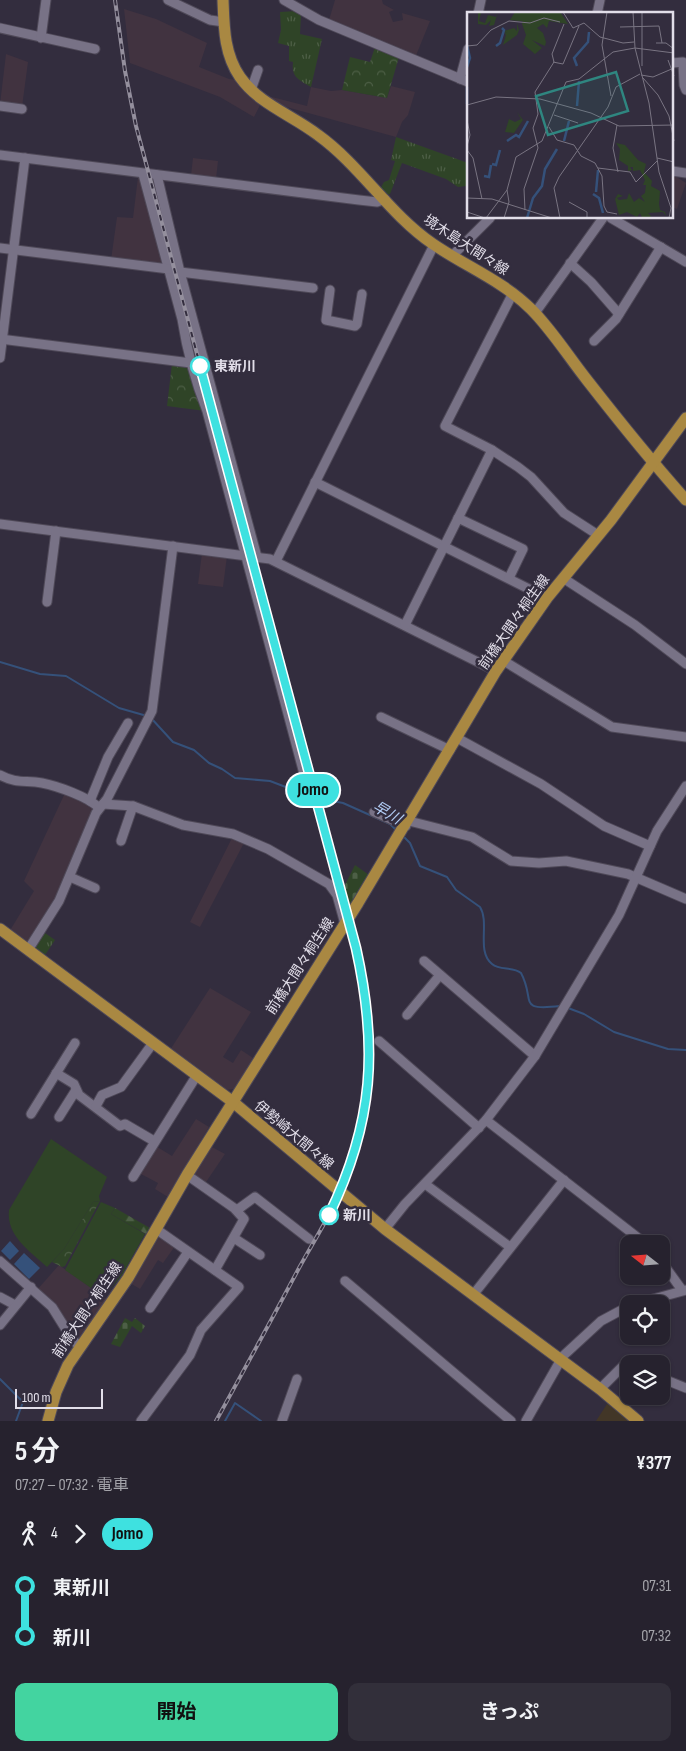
<!DOCTYPE html>
<html lang="ja">
<meta charset="utf-8">
<style>
:root{--surface:#26222e;--page:#322f3a;--text:#f1f3f6;--muted:#a4a4aa;--line:#423f4a;--accent:#43d4a0}
body{margin:0;font-family:"Sofia Sans Condensed","Noto Sans JP",sans-serif;background:var(--page);color:var(--text);height:100vh;display:flex;flex-direction:column;font-size:19px;white-space:nowrap}
*{box-sizing:border-box;margin:0}
p{font-size:16px;color:var(--muted)}
.icon{flex:none;width:28px;height:28px;fill:none;stroke:currentColor;stroke-width:2;stroke-linecap:round;stroke-linejoin:round}
.map{position:relative;height:1421px;overflow:hidden}
.sheet{display:flex;flex-direction:column;background:var(--surface);flex:1}
.sheet>*{flex:none}
.badge{padding:0 10px;border-radius:16px;font-size:18px;line-height:32px}
.needle{width:32px;rotate:287deg}
.fabs{position:absolute;left:620px;top:1235px;display:grid;gap:10px}
.fabs a{display:grid;place-items:center;width:50px;height:50px;border-radius:10px;background:var(--surface);box-shadow:0 1px 4px #0004,0 0 0 1px var(--line);font-size:25px}
.scale{position:absolute;left:15px;bottom:12px;width:88px;box-sizing:border-box;padding-left:5px;border:2px solid #e2dee9;border-top:0;font-size:14px;line-height:18px;white-space:nowrap;color:#e2dee9;-webkit-text-stroke:4px #332d3e;paint-order:stroke}
.map>.badge{position:absolute;translate:-50% -50%;box-shadow:0 0 0 2px #fff}
.legs{display:flex;align-items:center;gap:8px;height:55px;padding:0 15px;font-size:16px}
.legs p{margin-inline-start:auto}
.summary{display:flex;align-items:center;justify-content:space-between;height:85px;padding:0 15px}
h1{font-size:28px;font-weight:700;line-height:38px}
.cta{display:flex;gap:10px;margin-top:auto;padding:10px 15px}
.cta a{flex:1;height:58px;border-radius:10px;background:var(--accent);color:#111;font-size:20px;font-weight:700;line-height:58px;text-align:center}
.cta a+a{background:var(--page);color:var(--text)}
ul{padding:0 15px;list-style:none}
li{display:flex;align-items:center;gap:18px;height:50px;font-size:19px}
li i{display:grid;place-items:center;width:8px;height:100%;margin:0 6px;background:currentColor}
li i::after{content:'';width:12px;height:12px;margin:-6px;border:4px solid;border-radius:50%;background:var(--surface)}
li p{margin-inline-start:auto}
li:first-child i{background:linear-gradient(#0000 50%,currentColor 0)}
li:last-child i{background:linear-gradient(currentColor 50%,#0000 0)}
.map>svg:first-child{display:block}
.commercial{fill:#413340}
.medical{fill:#423627}
.grass{fill:url(#grass-tufts)}
.forest{fill:url(#forest-firs)}
.cemetery{fill:url(#cemetery-stones)}
.park{fill:url(#park-crowns)}
.pitch{fill:#2f4427}
.water{fill:#35517a}
.lines{fill:none;stroke-linecap:round;stroke-linejoin:round}
.stream{stroke:#35517a;stroke-width:2}
.minor-casing{stroke:#4f4958;stroke-width:11}
.major-casing{stroke:#4f4958;stroke-width:13}
.minor{stroke:#787286;stroke-width:9}
.major{stroke:#a98842;stroke-width:11}
.rail-casing{stroke:#948f9d;stroke-width:4}
.rail{stroke:#332d3e;stroke-width:2;stroke-dasharray:5.5;stroke-linecap:butt}
.line-1-casing{stroke:#fff;stroke-width:11}
.line-1{stroke:#3ee1e0;stroke-width:8}
.stop-1-dot{fill:#fff;stroke:#3ee1e0;stroke-width:2.5}
.labels{text-anchor:middle;dominant-baseline:central;stroke-width:5;stroke-linejoin:round;paint-order:stroke}
.street-label{font-size:14px;fill:#e2dee9;stroke:#332d3e}
.stop-label{font-size:14px;font-weight:bold;fill:#e2dee9;stroke:#332d3e;text-anchor:start}
.water-label{font-size:15px;font-style:italic;fill:#b1ccf5;stroke:#332d3e}
.inset-river{fill:none;stroke:#35517a;stroke-width:2.5}
.inset-road{fill:none;stroke:#797482;stroke-width:1}
.view{fill:#2f8680;fill-opacity:0.15;stroke:#2f8680;stroke-width:2.5}
.inset-edge{fill:none;stroke:#e2dee9;stroke-width:2.5}
</style>
<div class="map">
<svg width="686" height="1421" viewBox="0 0 686 1421">
<defs>
<pattern id="grass-tufts" width="24" height="20" patternUnits="userSpaceOnUse" patternTransform="scale(1.25)"><rect width="24" height="20" fill="#2f4427"/><path d="M3 7l-1-3M5 7V3M7 7l1-3M15 17l-1-3M17 17v-4M19 17l1-3" fill="none" stroke="#4d5f46"/></pattern>
<pattern id="forest-firs" width="22" height="20" patternUnits="userSpaceOnUse" patternTransform="scale(1.25)"><rect width="22" height="20" fill="#2f4427"/><path d="M5 1l3.5 6h-7zM16 11l3.5 6h-7z" fill="#4d5f46"/></pattern>
<pattern id="cemetery-stones" width="16" height="16" patternUnits="userSpaceOnUse" patternTransform="scale(1.25)"><rect width="16" height="16" fill="#2f4427"/><path d="M2 7V4a2 2 0 0 1 4 0v3zM10 15v-3a2 2 0 0 1 4 0v3z" fill="#4d5f46"/></pattern>
<pattern id="park-crowns" width="20" height="18" patternUnits="userSpaceOnUse" patternTransform="scale(1.25)"><rect width="20" height="18" fill="#2f4427"/><path d="M2 6a3 3 0 1 1 6 0M12 15a3 3 0 1 1 6 0" fill="none" stroke="#4d5f46"/></pattern>
</defs>
<rect width="100%" height="100%" fill="#332d3e"/>
<!-- commercial -->
<g class="commercial">
<polygon points="335,0 382,0 383,4 394,10 389,12 393,22 403,20 402,13 430,21 415,58 329,20"/>
<polygon points="124,9 156,19 207,43 199,67 229,79 238,80 261,103 254,117 220,97 130,63"/>
<polygon points="6,54 28,62 22,107 0,104"/>
<polygon points="391,86 415,92 408,115 402,122 396,137 279,105 260,94 307,106 311,87 331,91 342,90 387,98"/>
<polygon points="193,158 218,161 216,179 191,175"/>
<polygon points="675,176 686,183 677,209 672,207 672,177"/>
<polygon points="138,177 140,177 166,265 111,260 117,217 133,218"/>
<polygon points="202,553 227,556 223,587 198,584"/>
<polygon points="65,793 94,808 57,900 30,943 26,944 9,932 34,891 24,881"/>
<polygon points="233,836 245,841 200,927 190,922"/>
<polygon points="315,933 327,939 316,957 305,951"/>
<polygon points="210,988 251,1012 223,1057 233,1063 241,1050 253,1058 234,1089 226,1090 170,1050"/>
<polygon points="196,1119 209,1127 168,1197 155,1189 158,1183 139,1173 154,1145 172,1156"/>
<polygon points="212,1147 225,1154 204,1185 191,1176"/>
<polygon points="158,1236 175,1246 163,1263 158,1260 140,1289 130,1283"/>
<polygon points="59,1265 107,1299 78,1339 37,1290"/>
</g>
<!-- medical -->
<polygon class="medical" points="609,1401 632,1421 596,1421"/>
<!-- grass -->
<g class="grass">
<path d="M297 11 301 14 300 34 322 39 311 87C299 80 291 77 293 62L289 61V46L278 43 281 30 280 12Z"/>
<polygon points="396,137 468,163 467,195 466,186 458,187 446,179 402,163 390,194 386,195 380,189 384,182 389,180 395,161 391,160"/>
<polygon points="45,933 55,940 43,958 32,950"/>
</g>
<!-- forest -->
<polygon class="forest" points="115,1208 150,1228 146,1234 111,1214"/>
<!-- cemetery -->
<g class="cemetery">
<polygon points="355,865 369,875 348,910 343,889"/>
<polygon points="125,1318 132,1322 135,1318 145,1326 141,1333 132,1326 120,1347 111,1344"/>
</g>
<!-- park -->
<g class="park">
<polygon points="375,47 399,57 387,98 342,90 350,57 370,62"/>
<polygon points="172,364 190,369 198,398 205,411 167,406"/>
<polygon points="100,1201 65,1266 62,1267 52,1262 64,1249 93,1202"/>
</g>
<!-- pitch -->
<g class="pitch">
<path d="M51 1139 107 1177 99 1196 100 1201 93 1202 64 1249 47 1267C30 1251 6 1236 9 1210Z"/>
<polygon points="101,1202 115,1208 111,1214 145,1234 122,1275 104,1297 65,1270"/>
</g>
<!-- water -->
<g class="water">
<polygon points="10,1241 19,1251 10,1260 1,1251"/>
<polygon points="24,1253 40,1268 29,1279 14,1264"/>
</g>
<g class="lines">
<!-- stream -->
<g class="stream">
<polyline points="0,662 40,674 66,676 119,708 147,716"/>
<polyline points="151,718 173,742 194,750 209,763 222,769 235,778 270,781 312,797 343,803 390,824 396,830"/>
<path d="M404 837 410 843 420 866 447 877 456 890 480 907C490 923 476 951 492 964 500 971 513 966 521 973 536 1001 516 1011 560 1006"/>
<polyline points="568,1008 584,1014 614,1032 668,1049 686,1050"/>
<polyline points="0,1379 23,1402 16,1421"/>
<polyline points="225,1421 235,1403 261,1421"/>
</g>
<defs>
<g id="minor">
<polyline points="168,0 210,20 224,22"/>
<polyline points="284,0 319,20 468,82"/>
<polyline points="478,14 481,0"/>
<polyline points="597,14 600,0"/>
<polyline points="0,28 95,49"/>
<polyline points="41,38 46,0"/>
<polyline points="672,63 683,62 684,85 686,90"/>
<polyline points="460,79 468,49"/>
<polyline points="251,90 258,70"/>
<polyline points="0,106 22,109"/>
<polyline points="0,155 359,200 377,202 385,199"/>
<polyline points="672,171 686,173"/>
<path d="M143 174 182 319C187 351 195 381 207 411L307 785"/>
<polyline points="157,175 180,272 257,557"/>
<polyline points="611,218 686,262"/>
<polyline points="0,248 169,269"/>
<polyline points="452,256 490,218"/>
<polyline points="570,263 591,282 619,314"/>
<polyline points="180,272 313,288"/>
<polyline points="330,290 326,320 355,326 357,324 362,294"/>
<polyline points="513,293 445,426 492,450 518,467 531,477 564,513 598,535"/>
<polyline points="535,313 603,218"/>
<polyline points="0,339 191,363"/>
<polyline points="594,341 616,319 661,247"/>
<polyline points="0,358 25,158"/>
<polyline points="315,482 547,598"/>
<polyline points="458,518 523,549 509,578"/>
<polyline points="0,524 270,559 496,671"/>
<polyline points="276,561 434,245"/>
<polyline points="563,578 635,625 686,664"/>
<polyline points="47,602 56,531"/>
<polyline points="405,625 492,450"/>
<polyline points="504,661 612,727 686,737"/>
<polyline points="381,717 450,750"/>
<polyline points="457,738 541,784 604,826 650,846"/>
<path d="M0 775C17 784 25 780 42 783 57 786 89 797 99 808"/>
<polyline points="90,801 108,757 128,723"/>
<polyline points="103,804 133,806 183,825 233,834 268,849 329,884 337,895 345,924"/>
<polyline points="374,812 406,826"/>
<polyline points="409,821 472,837 511,861 539,863 566,861 628,874 686,899"/>
<polyline points="121,841 133,806"/>
<polyline points="70,877 95,888"/>
<polyline points="28,950 59,901 96,813 107,799 152,711 173,546"/>
<polyline points="424,961 535,1056"/>
<polyline points="407,1015 440,975"/>
<polyline points="379,1041 479,1128"/>
<polyline points="56,1073 74,1084 79,1095 120,1126 125,1124 154,1141"/>
<polyline points="96,1106 102,1095 121,1087 153,1043"/>
<polyline points="31,1114 75,1043"/>
<polyline points="59,1117 76,1090"/>
<polyline points="486,1120 646,1244"/>
<polyline points="187,1175 234,1208 244,1219 215,1270"/>
<polyline points="133,1177 197,1075"/>
<polyline points="425,1184 510,1247"/>
<polyline points="237,1210 255,1197 309,1239"/>
<polyline points="385,1229 405,1204 486,1120 535,1056 619,915 657,831 686,786"/>
<polyline points="234,1238 260,1255"/>
<polyline points="0,1261 52,1307 72,1339 80,1347"/>
<polyline points="661,1261 682,1290"/>
<polyline points="345,1281 511,1421"/>
<polyline points="473,1295 564,1180"/>
<polyline points="0,1297 15,1305"/>
<polyline points="635,1304 686,1290"/>
<polyline points="150,1308 188,1252"/>
<polyline points="0,1325 31,1287"/>
<polyline points="661,1378 686,1388"/>
<polyline points="600,1389 623,1366 629,1364"/>
<polyline points="141,1421 190,1355 201,1330 239,1287 156,1229"/>
<polyline points="282,1421 297,1379"/>
<polyline points="526,1421 563,1356 601,1321 629,1306"/>
</g>
<g id="major">
<path d="M223 0C224 27 224 54 240 77 259 104 292 115 318 135 361 166 389 214 433 244 465 266 503 281 531 309 552 330 568 356 587 380 619 421 651 461 686 500"/>
<polyline points="0,929 233,1102 385,1229 600,1389 638,1421"/>
<polyline points="48,1421 56,1392 68,1365 128,1278 187,1175 358,903 496,671 547,598 611,520 686,418"/>
</g>
</defs>
<!-- minor casing -->
<use href="#minor" class="minor-casing"/>
<!-- major casing -->
<use href="#major" class="major-casing"/>
<!-- minor -->
<use href="#minor" class="minor"/>
<!-- major -->
<use href="#major" class="major"/>
<defs>
<path id="rail" d="M115 0 125 71 136 126 356 948C373 1024 376 1100 348 1174 335 1208 316 1237 299 1268 272 1319 244 1370 216 1421"/>
</defs>
<!-- rail casing -->
<use href="#rail" class="rail-casing"/>
<!-- rail -->
<use href="#rail" class="rail"/>
</g>
<g class="lines">
<defs>
<path id="line-1" d="M200 366 356 948C378 1047 374 1122 329 1215"/>
</defs>
<!-- line-1 casing -->
<use href="#line-1" class="line-1-casing"/>
<!-- line-1 -->
<use href="#line-1" class="line-1"/>
</g>
<!-- markers -->
<g class="stop-1-dot">
<circle cx="200" cy="366" r="9"/>
<circle cx="329" cy="1215" r="9"/>
</g>
<g class="labels">
<!-- street labels -->
<g class="street-label">
<text transform="translate(466 245) rotate(33)">境木島大間々線</text>
<text transform="translate(514 622) rotate(-55)">前橋大間々桐生線</text>
<text transform="translate(300 966) rotate(-57)">前橋大間々桐生線</text>
<text transform="translate(294 1135) rotate(40)">伊勢崎大間々線</text>
<text transform="translate(87 1310) rotate(-56)">前橋大間々桐生線</text>
</g>
<!-- stop labels -->
<g class="stop-label">
<text x="214" y="366">東新川</text>
<text x="343" y="1215">新川</text>
</g>
<!-- water labels -->
<g class="water-label">
<text transform="translate(387 813) rotate(30)">早川</text>
</g>
</g>
<!-- overview -->
<g transform="translate(467 12)">
<rect width="206" height="206" fill="#332d3e"/>
<path d="M21 0 14 1 12 9 18 11 21 3 29 5 31 0 27 13 22 14 24 8 19 13 11 12V1ZM57 0H93L101 12 82 9 80 16 76 12 70 16 76 21 79 30 78 34 65 28 75 36 68 42 56 32 59 23 55 12ZM50 11 52 18 50 23 36 33 39 23 37 20 40 21 37 19 47 16 50 19ZM50 100 56 108 47 121 38 120 42 107 48 110 54 107ZM149 131 158 133 171 148 179 152 177 160 185 169 184 174 193 179 192 192 193 198 198 200 199 204 196 200 181 201 184 204 183 206 175 205 173 201 170 205 160 200 152 203 148 187 151 182 156 184 150 186 152 188 160 187 162 181 167 190 172 186 178 190 174 184 178 181 179 173H176L178 168 173 158 166 159V155H163L165 158 161 159V154L152 148 153 137Z" fill="#2f4427"/>
<path d="M48 0H93L94 11 80 7 65 10 43 8Z" fill="#2f4427"/>
<path class="inset-river" d="M29 34 33 31 37 18 35 16M110 54 107 46 121 30 122 20M0 55 3 46 0 33M0 75V92M110 94 112 69M40 129 49 123 52 125 61 109M97 129 102 109M25 152 29 153 33 138M17 164 22 165 24 153M129 180 131 158M126 182 132 186 136 201M60 206 66 186 75 174 78 157 90 137"/>
<path class="inset-road" d="M96 0 106 16 117 11 133 25 156 31 167 30M140 0 135 33 144 84M166 0 168 36 207 41M175 0V54M153 15 192 14 195 31M189 31H199L207 37M0 34 10 33 24 18 42 9 63 11 77 6 93 10M201 48 207 64M86 50 96 52 112 14M174 63 186 65 207 56M176 66 191 83 202 104 207 129M0 93 29 85 73 87 124 101 152 114 207 113M87 103 111 111M0 108 3 123 0 134M150 113 146 136 151 160M82 115 90 128 107 133 114 144 128 151 135 164 137 194 140 200 150 202M0 138 6 146 15 187M190 146 207 150M131 156 163 160 169 170 190 149M0 186 25 187 85 206M102 190 120 200V206M58 198 57 177 71 136 66 116 71 102 68 80 87 50 85 42 97 12M0 200 18 206M19 206 40 178 49 145 75 129 99 70 112 67 146 40 168 36 182 91 192 160 204 196 202 206M37 206 42 190 40 178M93 206 87 176 92 165 141 95 149 75 173 62"/>
<path class="view" d="M149 60 161 99 81 123 69 84Z"/>
<rect width="206" height="206" class="inset-edge"/>
</g>
</svg>
<div class="fabs">
<a><svg class="needle" viewBox="-14 -14 28 28"><path d="M0-13l5 13h-10z" fill="#e53935"/><path d="M0 13l5-13h-10z" fill="#a4a4aa"/></svg></a>
<a><svg class="icon" aria-label="locate" viewBox="0 0 24 24"><circle cx="12" cy="12" r="6"/><path d="M12 2v4M12 18v4M2 12h4M18 12h4"/></svg></a>
<a><svg class="icon" aria-label="layers" viewBox="0 0 24 24"><path d="M12 4l9 5-9 5-9-5zM3 14l9 5 9-5"/></svg></a>
</div>
<div class="scale">100 m</div>
<b class="badge" style="left:313px;top:790px;background:#3ee1e0;color:#111">Jomo</b>
</div>
<section class="sheet">
<div class="summary"><div><h1>5 分</h1><p>07:27 – 07:32 · 電車</p></div><b>¥377</b></div>
<div class="legs"><svg class="icon" aria-label="walk" viewBox="0 0 24 24"><circle cx="13" cy="4" r="2"/><path d="M13 8l-2 6 4 7M11 14l-3 7M7 12l3-4h3l4 4"/></svg>4<svg class="icon" aria-label="forward" viewBox="0 0 24 24"><path d="M9 5l7 7-7 7"/></svg><b class="badge" style="background:#3ee1e0;color:#111">Jomo</b></div>
<ul>
<li><i style="color:#3ee1e0"></i><b>東新川</b><p>07:31</p></li>
<li><i style="color:#3ee1e0"></i><b>新川</b><p>07:32</p></li>
</ul>
<div class="cta"><a>開始</a><a>きっぷ</a></div>
</section>
